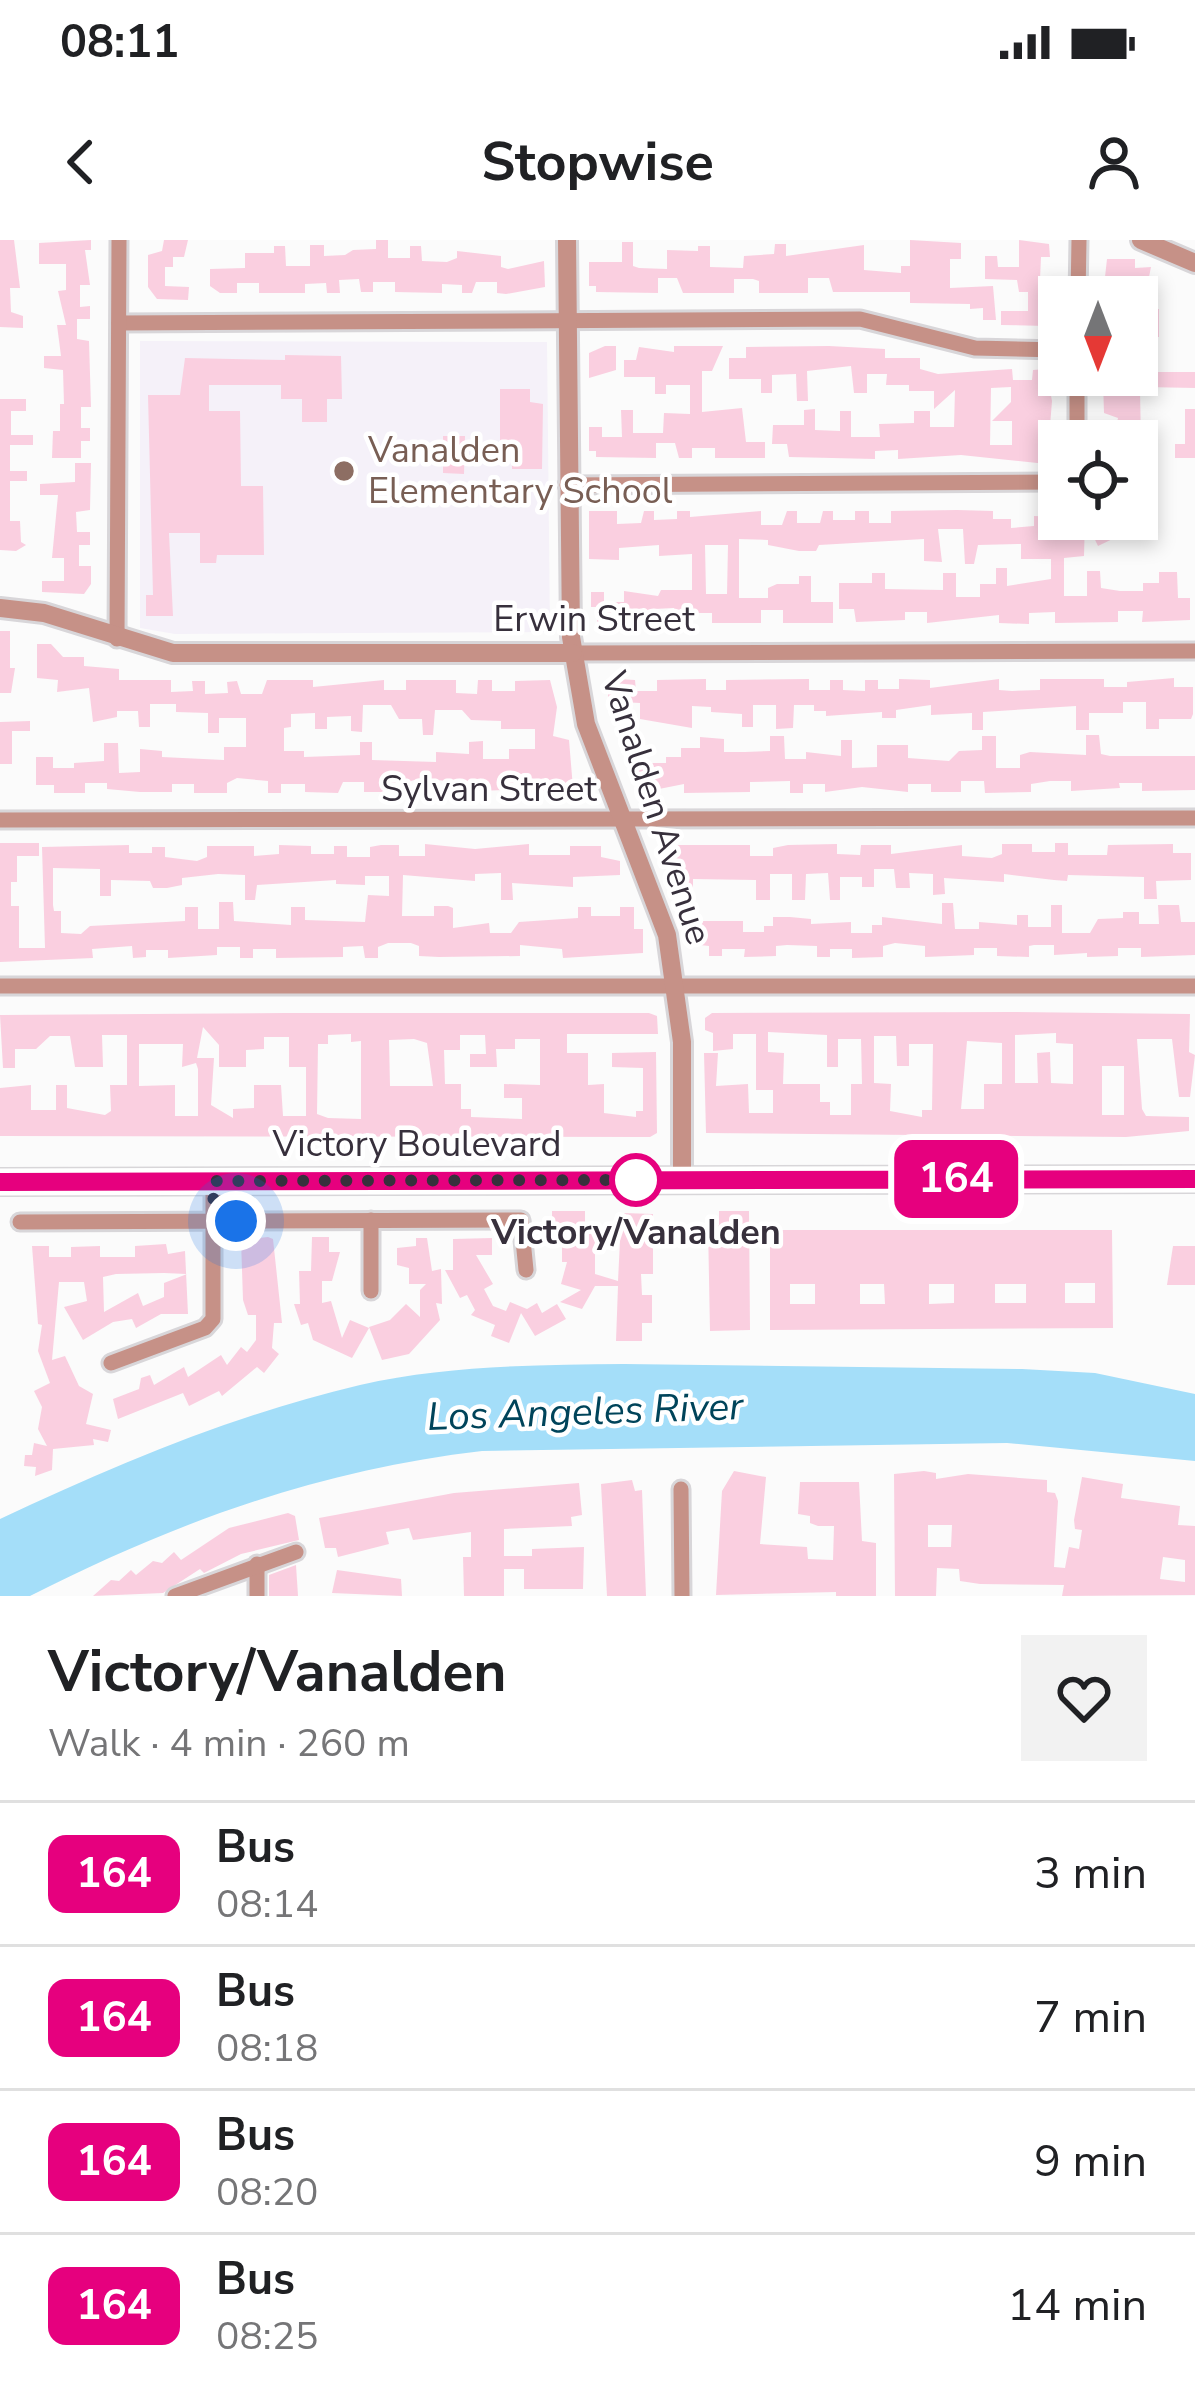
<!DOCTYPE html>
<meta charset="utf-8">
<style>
:root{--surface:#fff;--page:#f2f2f2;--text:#202124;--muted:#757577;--line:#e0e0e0}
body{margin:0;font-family:"Nunito Sans",sans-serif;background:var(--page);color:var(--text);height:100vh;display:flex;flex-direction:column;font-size:45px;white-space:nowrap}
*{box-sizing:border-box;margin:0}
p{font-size:39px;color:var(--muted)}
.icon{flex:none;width:66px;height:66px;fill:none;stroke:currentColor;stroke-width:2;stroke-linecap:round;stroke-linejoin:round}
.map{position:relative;height:1356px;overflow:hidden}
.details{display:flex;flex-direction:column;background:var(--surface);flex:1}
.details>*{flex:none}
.badge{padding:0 24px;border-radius:18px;font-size:42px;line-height:78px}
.needle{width:78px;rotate:180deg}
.tools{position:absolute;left:1038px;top:36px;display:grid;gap:24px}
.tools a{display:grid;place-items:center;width:120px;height:120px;border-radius:0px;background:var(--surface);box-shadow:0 6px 18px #0003;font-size:60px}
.you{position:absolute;width:60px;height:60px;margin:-30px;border:9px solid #fff;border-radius:50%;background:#1a73e8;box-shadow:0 0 0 18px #1a73e833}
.map>.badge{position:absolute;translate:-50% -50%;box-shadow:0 0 0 6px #fff}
.round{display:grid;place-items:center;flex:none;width:126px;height:126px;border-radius:0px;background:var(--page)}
.head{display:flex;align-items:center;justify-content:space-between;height:204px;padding:0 48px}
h1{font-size:57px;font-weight:700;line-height:90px}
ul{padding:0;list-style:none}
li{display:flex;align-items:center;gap:36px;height:144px;padding:0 48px;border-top:3px solid var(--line)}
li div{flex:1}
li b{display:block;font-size:45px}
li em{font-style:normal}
li .badge{min-width:132px;font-weight:700;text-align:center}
.status{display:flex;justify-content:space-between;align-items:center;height:84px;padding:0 60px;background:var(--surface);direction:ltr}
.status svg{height:33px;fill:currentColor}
header{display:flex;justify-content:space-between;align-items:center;height:156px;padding:0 48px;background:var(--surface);font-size:54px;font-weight:700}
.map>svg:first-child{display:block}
.built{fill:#f5f1f9}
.water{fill:#a4def9}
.building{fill:#facfe0;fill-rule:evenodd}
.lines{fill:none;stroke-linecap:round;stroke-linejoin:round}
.minor-casing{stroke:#d8d6d9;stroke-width:21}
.tertiary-casing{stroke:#d8d6d9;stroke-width:24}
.primary-casing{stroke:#d8d6d9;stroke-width:30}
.minor{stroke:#c69187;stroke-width:15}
.tertiary{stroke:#c69187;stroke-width:18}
.primary{stroke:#903527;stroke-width:24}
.line-casing{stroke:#fff;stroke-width:27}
.line{stroke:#e6007e;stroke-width:18}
.walk{stroke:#37303c;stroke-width:12;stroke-dasharray:0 21.6}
.education-dot{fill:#8d6e63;stroke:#fff;stroke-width:4.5}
.stop-dot{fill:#fff;stroke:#e6007e;stroke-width:6}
.labels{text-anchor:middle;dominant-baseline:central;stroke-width:9;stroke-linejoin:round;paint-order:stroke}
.education-label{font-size:36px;fill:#785e54;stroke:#fff;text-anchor:start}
.street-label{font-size:36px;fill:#37303c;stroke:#fff}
.stop-label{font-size:36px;font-weight:bold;fill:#37303c;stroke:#fff}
.water-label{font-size:39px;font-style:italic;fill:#00445a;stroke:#fff}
</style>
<div class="status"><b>08:11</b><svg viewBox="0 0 49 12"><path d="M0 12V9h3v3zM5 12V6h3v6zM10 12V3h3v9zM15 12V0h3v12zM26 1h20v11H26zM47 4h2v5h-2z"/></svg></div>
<header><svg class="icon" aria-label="back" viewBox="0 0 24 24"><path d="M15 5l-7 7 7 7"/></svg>Stopwise<svg class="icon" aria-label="person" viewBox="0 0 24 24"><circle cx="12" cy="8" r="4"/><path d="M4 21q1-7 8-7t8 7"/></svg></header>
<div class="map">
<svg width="1195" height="1356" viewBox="0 0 1195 1356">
<rect width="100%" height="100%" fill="#fbfbfb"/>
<!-- built -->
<polygon class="built" points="140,101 547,102 550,392 175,394 140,388"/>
<!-- water -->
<path class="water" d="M624 1124 1022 1129 1095 1133 1195 1154V1221L1007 1203 482 1211C319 1230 176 1282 30 1356H0V1279C117 1224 233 1175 360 1145 446 1125 536 1125 624 1124Z"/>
<!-- building -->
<g class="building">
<polygon points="0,0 14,0 20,48 10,48 11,72 23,76 23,88 0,87"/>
<polygon points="91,0 91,10 85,10 90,45 80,45 80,67 90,66 90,79 77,79 77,99 89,101 91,167 81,167 81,188 90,188 90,201 81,201 81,218 52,218 53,191 60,191 60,164 64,164 63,130 44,128 44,116 61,116 57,85 66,85 58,51 66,50 66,24 39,24 39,3"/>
<polygon points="164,0 188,0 184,17 173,17 173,27 165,27 165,46 189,47 188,60 157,59 148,47 148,15 162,11"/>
<polygon points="376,0 388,0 388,18 410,18 410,6 421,6 422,21 447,22 457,18 457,11 501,16 501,27 508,29 544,21 545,47 506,54 497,53 497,42 476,42 472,53 462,53 462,45 442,44 442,53 395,52 395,42 373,42 373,52 361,52 359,39 339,40 340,53 327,53 326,43 305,44 305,53 259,53 259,43 237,43 237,53 220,53 210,46 210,29 245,28 245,13 274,13 274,6 285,6 286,26 310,26 310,5 324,5 324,16 345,15 353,10 376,9"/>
<polygon points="910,0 961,3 961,19 950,19 950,48 993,46 996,80 983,80 983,68 970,69 970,64 910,63 910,52 833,52 829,38 808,38 808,53 759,53 759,41 753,39 734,39 734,53 683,53 677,38 658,38 658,53 596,52 596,46 589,46 589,22 622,22 622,2 633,2 633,26 639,28 667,29 667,10 698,11 698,6 710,6 710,27 743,28 744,16 774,14 775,4 786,4 786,16 864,5 864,30 901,33 901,26 910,26"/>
<polygon points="1019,0 1049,4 1050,17 1041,17 1040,40 1050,40 1047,86 1001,85 1001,71 1028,71 1028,52 1019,52 1017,40 985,39 985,16 997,16 998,27 1019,27"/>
<polygon points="1107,19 1135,19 1135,28 1151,27 1145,57 1114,57 1114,46 1104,46"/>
<rect x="1137" y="69" width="22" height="28"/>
<polygon points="605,106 616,106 616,130 589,138 589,113"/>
<polygon points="674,106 723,106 712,131 702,131 702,172 742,168 746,202 765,202 765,218 715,218 715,208 692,208 692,218 679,218 675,203 656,203 656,218 596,217 596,211 589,211 589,187 602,187 602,197 622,197 621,170 633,170 633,193 663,193 664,173 690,174 690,145 666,145 666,154 655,154 655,137 624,137 624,120 636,120 639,107 674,112"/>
<path d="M829 106 885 109V118H920V129L938 134 1012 129 1013 140H1032L1033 130 1046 129 1052 161 1047 224 961 215 898 219V210L875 211V219L789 217 787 204H772L773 185H804V170L815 169V190L840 191V171H851V197H880L879 184 914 183V171H930V187H954L955 150 934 169V151H909V145H886L887 134H867V153H854L851 126 807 131 808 161H797L796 134 772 135V153H761V139H729V118H746V107ZM1011 147V162L992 181H1012V205H990L991 148Z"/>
<polygon points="285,115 341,116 342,159 327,159 327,182 302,182 302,159 281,159 281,145 209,145 209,171 240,171 241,246 263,246 264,315 217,315 216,323 200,323 200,293 169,293 173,376 146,376 146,355 153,355 148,155 180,155 185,118 285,120"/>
<polygon points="1137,132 1195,132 1195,148 1145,147 1140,151 1141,201 1113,201 1118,178 1104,173 1103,141"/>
<polygon points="500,149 530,149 530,162 543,164 542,229 512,229 512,206 500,206"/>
<polygon points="0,159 26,159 26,171 11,171 11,195 33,195 33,205 10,205 10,231 27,231 27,241 10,241 10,281 20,281 21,302 26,305 16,311 0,310"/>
<polygon points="1185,169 1195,169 1195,218 1175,218 1175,204 1185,204"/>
<polygon points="443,196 465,196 464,234 443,233"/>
<polygon points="75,223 91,223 90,270 76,272 77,292 90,292 90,305 79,305 79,326 91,326 91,344 84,354 42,352 42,341 64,341 64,318 52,318 58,255 40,255 40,244 75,242"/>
<path d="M957 270 993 271V279H1011V288L1034 286V276L1120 279 1127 292 1098 306 1085 279 1084 316 1064 318V356H1087V331H1100L1101 348 1120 351H1143V343H1159V332H1177L1178 358H1190V380L1142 382 1143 371H1118V382L1055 383V372L1029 373V384L999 383V375L927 383V372H905V380L856 382 854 369H839V343H872V333H885V349L943 350V333H956V357H980V344H996V328H1007V346L1051 339V319H1021V304L978 305 974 324H965L963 289H938L942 322 924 321V299L819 305 816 311H799L768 305V300L739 299V358H768V348L777 344H799V336H811V362H833V383H783V370H761V383H712V373H690V382H677L674 368 654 369V383H641V373H619V384H597V367H591V352H604V362H624V351L658 356 661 350H692V314L659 316V305L619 308V320L589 319V271H617V284L641 283 644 271H654V280L677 279V271H690V277L761 271V285H782L787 271H797V283H820L823 271H833V280H855V271H869V283H891V271ZM705 305H728L727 354H706Z"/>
<polygon points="0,391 10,391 10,428 15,428 11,453 0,453"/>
<path d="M37 404H51L63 417H84V426L119 429V440H171V452L193 451 192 441H205V454L228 453 227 442 237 441 241 454H262L267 440H313V447L384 440V450H406V440H456V453L477 454 478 440H492V451H515V441L550 440 557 467 553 496 569 500 573 548 527 553V545H504V550L454 552V542L421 538 411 541V552H364V542H343L338 553 305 552V544H281V553H268V541L237 538 227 543V553H194V544H172V552H140L107 549V543H85V553H54V545H36V517H53V528H74V523L104 521V503H118L119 533 140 532V509L162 511V517L224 520V507H246V478H219V493H208V473L176 472V464H150V487H139L138 471H117V477L93 482 89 448 57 452 58 440 37 438ZM363 465H391L399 479H422L423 495H433L435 470H462L471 480 501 481V489H535V509H509V519H483V501L469 502V514L436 512V522L372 520V502H360V515L304 517V511H284V488L291 487V474L315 473V489H327V477L351 476V491L362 492Z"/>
<polygon points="1174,438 1174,447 1193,447 1193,474 1191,479 1159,479 1159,489 1146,489 1146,462 1123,462 1123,473 1089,473 1089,490 1076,490 1076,466 983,472 983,490 972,490 972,473 931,475 931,465 896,470 896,478 882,478 882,472 826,476 826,471 814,471 814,465 794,465 793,488 776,489 776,465 753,465 753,487 742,487 742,474 711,472 711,467 692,466 692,488 640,479 640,463 621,462 621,471 608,471 608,440 618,439 635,440 636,451 657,451 657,440 706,439 706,450 726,450 726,440 809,439 809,450 830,450 830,440 843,440 843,450 865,451 865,440 878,440 878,449 899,449 899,439 930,440 930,448 999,439 999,450 1012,451 1040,450 1040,439 1104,439 1104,447 1127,447 1127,442"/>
<polygon points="30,481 30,491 12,491 12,524 0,524 0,482"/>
<polygon points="1086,495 1099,495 1101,514 1110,516 1195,516 1195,550 1142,551 1142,543 1119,543 1120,548 1071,551 1071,541 1050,541 1031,544 1031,552 985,553 984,541 961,541 961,552 931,552 931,544 908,544 908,552 862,547 825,552 825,544 803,544 803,553 790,553 790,541 750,542 750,552 684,553 684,544 649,551 649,540 632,538 631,514 645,514 645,523 666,523 666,517 681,517 681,508 700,508 700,497 724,499 724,512 745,512 770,511 770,496 784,496 785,519 806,519 806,512 841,516 841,500 852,500 852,528 877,527 877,505 908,505 908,518 949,521 959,511 982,510 982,496 996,496 996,528 1020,528 1020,515 1030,512 1086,515"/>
<path d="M0 603H39V616H17V642H11V666H19V708H45L42 607 129 605V613H152V607H165V617L197 621 207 617V606H254V616L279 614V605L311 606V614H334V606H347V617H370V607L381 605H399V616H425V604L475 609 529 604V615H570V606H601V617L620 621V635L573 637V647L512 643 513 660H501V633L475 634V641L403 635 402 676H434V666H448L453 668V688L489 683 490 693H511L519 682 578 678V667H591V676H620V667H634V689H643V713L563 718 562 709 520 705V716L439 717 419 716V706L411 703H388L378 707V718H365L363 706 343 707V717L276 718V709H253V718H240V707H217V715L168 718V710H146V717L133 718 132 706 92 709 93 718 0 722ZM53 628 100 629V656H111V640L150 641 153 648H167L182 645V638L218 634 245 635V660H255L257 645 336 640V644L365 645V636H389V656L368 655 365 682 305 680V667H291V685L234 681 233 662H219V689H198V667H185V681L90 686 81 694 61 693V671H54L53 665Z"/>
<polygon points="1055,603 1068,603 1068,615 1107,615 1108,605 1173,604 1173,613 1191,613 1191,640 1156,641 1157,659 1144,659 1144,637 1068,635 1067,641 1054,640 1004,634 1004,642 944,638 945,654 933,655 933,634 909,633 910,648 896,648 894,629 874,629 874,647 862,647 862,637 840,637 840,660 830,660 828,633 806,634 805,660 792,660 792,634 770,634 770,660 756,660 756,640 693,639 693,655 679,656 678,623 670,620 670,610 678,605 750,605 750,616 773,616 773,608 788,605 837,604 837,614 860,615 861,605 891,605 891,614 962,605 962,616 992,618 1002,614 1002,604 1032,604 1032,612 1055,612"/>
<polygon points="942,663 953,663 955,689 979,689 979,682 1017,685 1017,675 1028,675 1028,687 1051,687 1051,665 1062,665 1062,693 1090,693 1098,679 1123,678 1123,672 1139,672 1139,684 1159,684 1158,665 1179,665 1181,682 1195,682 1195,715 1141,717 1141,708 1118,708 1118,716 1087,717 1087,713 1054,715 1054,705 1034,705 1029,706 1029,717 997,716 997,708 974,708 974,715 925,717 925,706 895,703 883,706 883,717 852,718 852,709 830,709 830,717 817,717 817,706 787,705 776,706 776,716 744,717 745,709 722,709 722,716 709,716 709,706 691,704 692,688 699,688 699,681 743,681 743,692 764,692 764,686 773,686 773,677 790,677 811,679 811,684 851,682 851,693 872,693 872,685 882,685 882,677 942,684"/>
<path d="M1014 772 1190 774 1189 812 1195 815 1190 857H1179L1172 799H1137L1142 869 1146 876 1189 877V891L1126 897 706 893 704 813H718L716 846 748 844 749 873H773V850H756V794H733V809L713 811V793L705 790V778L712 773ZM768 792 827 795V827H838V799H861L862 844H851V875H830V862H820V844H783L784 813 768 812ZM1056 793V803L1073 804V844L1051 843 1050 812 1037 813 1038 843H1015V795ZM874 796H896L897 826H909V804H933L932 870H922V877L890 871 891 844 874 843ZM967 801 1002 803V844H984V869H961ZM1102 826H1124V875H1102Z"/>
<path d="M286 773H649L657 776 658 794H567V813H588V845L604 844V873L636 877V871H643V828L612 827V813L656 812 657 893 650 897 0 896V848L31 845V870H56V845H67V868L105 875 111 871 110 845H127V795H102L103 827H75L70 796H50L36 809H15V828H3L0 775ZM203 787 219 805V827H246V810L264 809V797H289V827H306V876H283L281 845H254V868L233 869V878L211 865 214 818H197ZM351 794V802L361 801V879L328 878 317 874 318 804H328V795ZM460 795H485L486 814H470V827H497L496 809H515V799H540V845L504 844V858H522V879L471 877V869H461V844H445L444 810H460ZM414 799 427 803 433 846H390L389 800ZM139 804H183L182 827 196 823 198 829V876H175V845L139 846Z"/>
<path d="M552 971H585V988L616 987 624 983V973L653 974V1034H641L642 1055H652V1083H642V1101H616L618 1046H595L582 1069 560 1062 581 1050 561 1044 567 1022H562V984H552ZM595 1000 620 1001 618 1041 595 1034Z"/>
<polygon points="719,971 749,971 750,1090 710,1091 708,985 719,985"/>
<path d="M770 990H1112L1113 1088 770 1090ZM1065 1043H1095V1063H1065ZM790 1044H815V1064H790ZM860 1044H884L885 1064H860ZM929 1044H954V1063L929 1064ZM995 1044H1026V1063H995Z"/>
<polygon points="268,997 273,999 282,1083 274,1083 272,1108 279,1114 264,1133 257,1127 222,1156 219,1151 189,1166 183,1153 118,1179 113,1159 139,1149 141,1138 150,1135 154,1145 184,1127 188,1137 221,1115 227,1125 241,1107 247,1112 256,1100 256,1075 248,1075 243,1060 241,1000"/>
<polygon points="312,997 329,997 329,1012 340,1012 332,1041 322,1041 322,1063 331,1061 342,1098 350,1080 369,1088 352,1118 313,1100 308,1083 301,1085 294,1064 300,1064 299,1031 311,1031"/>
<polygon points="416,998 427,998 432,1031 441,1029 442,1064 436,1063 440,1080 409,1114 382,1120 369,1087 390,1080 406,1064 420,1077 420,1050 426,1044 409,1044 409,1028 397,1025 397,1008 416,1006"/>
<polygon points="492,998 492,1015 476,1015 493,1044 484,1049 493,1066 506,1071 510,1062 527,1069 537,1063 542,1073 557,1064 566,1079 535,1096 521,1073 509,1103 491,1096 495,1085 471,1075 475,1070 467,1055 460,1058 445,1030 453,1030 453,999"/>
<path d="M166 1004 168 1014 185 1011 188 1074H161L136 1088 132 1079 113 1082 83 1100 64 1067 87 1061 84 1042H59L52 1120 65 1116 79 1146 93 1154 86 1184 111 1190 108 1202 93 1199 94 1205 53 1209 52 1230 35 1236 36 1227 24 1226 25 1215H32L34 1203 47 1206 38 1189 42 1167 34 1151 50 1143 38 1111 42 1085 38 1084 32 1006H49V1017H71V1007L100 1006V1017H135V1006ZM116 1034 164 1033 187 1034 164 1043V1057L143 1066 138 1053 104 1072 103 1037Z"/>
<polygon points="1173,1006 1195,1006 1195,1045 1167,1045"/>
<polygon points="734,1231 766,1237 760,1304 807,1307 808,1319 833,1320 834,1286 818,1286 810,1283 810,1276 798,1274 800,1242 859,1242 862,1301 876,1303 876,1356 836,1356 836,1352 716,1355 722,1251"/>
<path d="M924 1231 936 1233V1239L968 1234 1047 1240V1252L1055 1253 1058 1261 1054 1327 1065 1328 1069 1307 1079 1309 1082 1290 1075 1289 1074 1280 1082 1237 1123 1244 1121 1258 1180 1266 1178 1285 1195 1286V1355L1062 1356 1064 1345 980 1344 960 1341 959 1329 937 1328 936 1356H895L894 1234ZM928 1285H952L951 1307H928ZM1163 1317 1185 1320V1342L1160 1339Z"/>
<polygon points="632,1240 635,1251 642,1250 646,1356 607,1356 601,1244"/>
<polygon points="579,1243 582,1275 571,1277 572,1286 504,1289 504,1316 532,1316 532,1309 584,1307 583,1349 524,1349 524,1329 504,1329 504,1356 464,1356 463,1317 471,1317 471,1292 413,1300 409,1288 386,1292 389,1304 338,1317 336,1308 325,1308 319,1278 454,1253"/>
<polygon points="288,1273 295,1276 299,1300 241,1314 204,1333 200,1329 163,1353 93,1356 111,1340 119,1341 131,1330 136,1335 153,1321 162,1323 174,1312 181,1320 229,1288"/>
<polygon points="296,1325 298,1356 269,1356 269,1335"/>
<polygon points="337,1330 401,1339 402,1356 332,1353"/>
</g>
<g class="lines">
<defs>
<g id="minor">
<polyline points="1078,57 1079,0"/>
<polyline points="119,83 860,79 975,108 1059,110"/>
<polyline points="1077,135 1077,201"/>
<polyline points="567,245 1059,242"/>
<polyline points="117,399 119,0"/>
<polyline points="573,413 1195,411"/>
<polyline points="0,580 1195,578"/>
<polyline points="0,746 1195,746"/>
<polyline points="371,980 371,1051"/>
<polyline points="20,982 521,980 526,1030"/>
<polyline points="111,1123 205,1088 213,1079 213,941"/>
<polyline points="681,1249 682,1356"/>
<polyline points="257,1324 257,1356"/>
<polyline points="175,1356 296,1312"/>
</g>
<g id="tertiary">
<polyline points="567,0 571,397 586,484 667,695 682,802 682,940"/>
<polyline points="1141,0 1195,23"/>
<polyline points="0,368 44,373 173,413 573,413"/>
</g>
<polyline id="primary" points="0,942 1195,939"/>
</defs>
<!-- minor casing -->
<use href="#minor" class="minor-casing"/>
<!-- tertiary casing -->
<use href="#tertiary" class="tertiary-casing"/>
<!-- primary casing -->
<use href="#primary" class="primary-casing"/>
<!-- minor -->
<use href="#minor" class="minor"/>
<!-- tertiary -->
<use href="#tertiary" class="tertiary"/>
<!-- primary -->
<use href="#primary" class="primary"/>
</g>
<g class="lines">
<defs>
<polyline id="line" points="0,942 1195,939"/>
</defs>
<!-- line casing -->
<use href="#line" class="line-casing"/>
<!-- line -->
<use href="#line" class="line"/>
<!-- walk -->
<polyline class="walk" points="236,981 214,980 213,941 636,940"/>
</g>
<!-- markers -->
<circle class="education-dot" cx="344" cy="231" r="12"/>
<circle class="stop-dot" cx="636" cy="940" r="24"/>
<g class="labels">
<!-- education labels -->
<g class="education-label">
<text x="368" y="210">Vanalden<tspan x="368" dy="41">Elementary School</tspan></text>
</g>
<!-- street labels -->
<g class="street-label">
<text x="594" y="379">Erwin Street</text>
<text x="489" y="549">Sylvan Street</text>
<text transform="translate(656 568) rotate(72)">Vanalden Avenue</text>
<text x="417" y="904">Victory Boulevard</text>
</g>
<!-- stop labels -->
<g class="stop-label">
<text x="636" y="992">Victory/Vanalden</text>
</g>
<!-- water labels -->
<g class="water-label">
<text transform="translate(585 1172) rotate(-2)">Los Angeles River</text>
</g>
</g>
</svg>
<div class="tools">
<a><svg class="needle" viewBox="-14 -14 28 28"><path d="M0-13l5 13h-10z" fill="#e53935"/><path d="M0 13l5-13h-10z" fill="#757577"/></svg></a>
<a><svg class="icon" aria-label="locate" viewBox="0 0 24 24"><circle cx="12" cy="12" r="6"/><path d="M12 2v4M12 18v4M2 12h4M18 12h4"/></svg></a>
</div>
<div class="you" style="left:236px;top:981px"></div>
<b class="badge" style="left:956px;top:939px;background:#e6007e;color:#fff">164</b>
</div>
<section class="details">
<div class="head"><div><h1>Victory/Vanalden</h1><p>Walk · 4 min · 260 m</p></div><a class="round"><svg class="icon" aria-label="heart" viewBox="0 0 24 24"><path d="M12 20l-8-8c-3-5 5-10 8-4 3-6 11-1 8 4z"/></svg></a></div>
<ul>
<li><span class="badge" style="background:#e6007e;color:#fff">164</span><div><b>Bus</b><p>08:14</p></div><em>3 min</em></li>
<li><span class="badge" style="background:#e6007e;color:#fff">164</span><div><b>Bus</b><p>08:18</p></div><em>7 min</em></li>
<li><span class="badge" style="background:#e6007e;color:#fff">164</span><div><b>Bus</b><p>08:20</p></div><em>9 min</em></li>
<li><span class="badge" style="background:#e6007e;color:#fff">164</span><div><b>Bus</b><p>08:25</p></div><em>14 min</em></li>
</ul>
</section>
